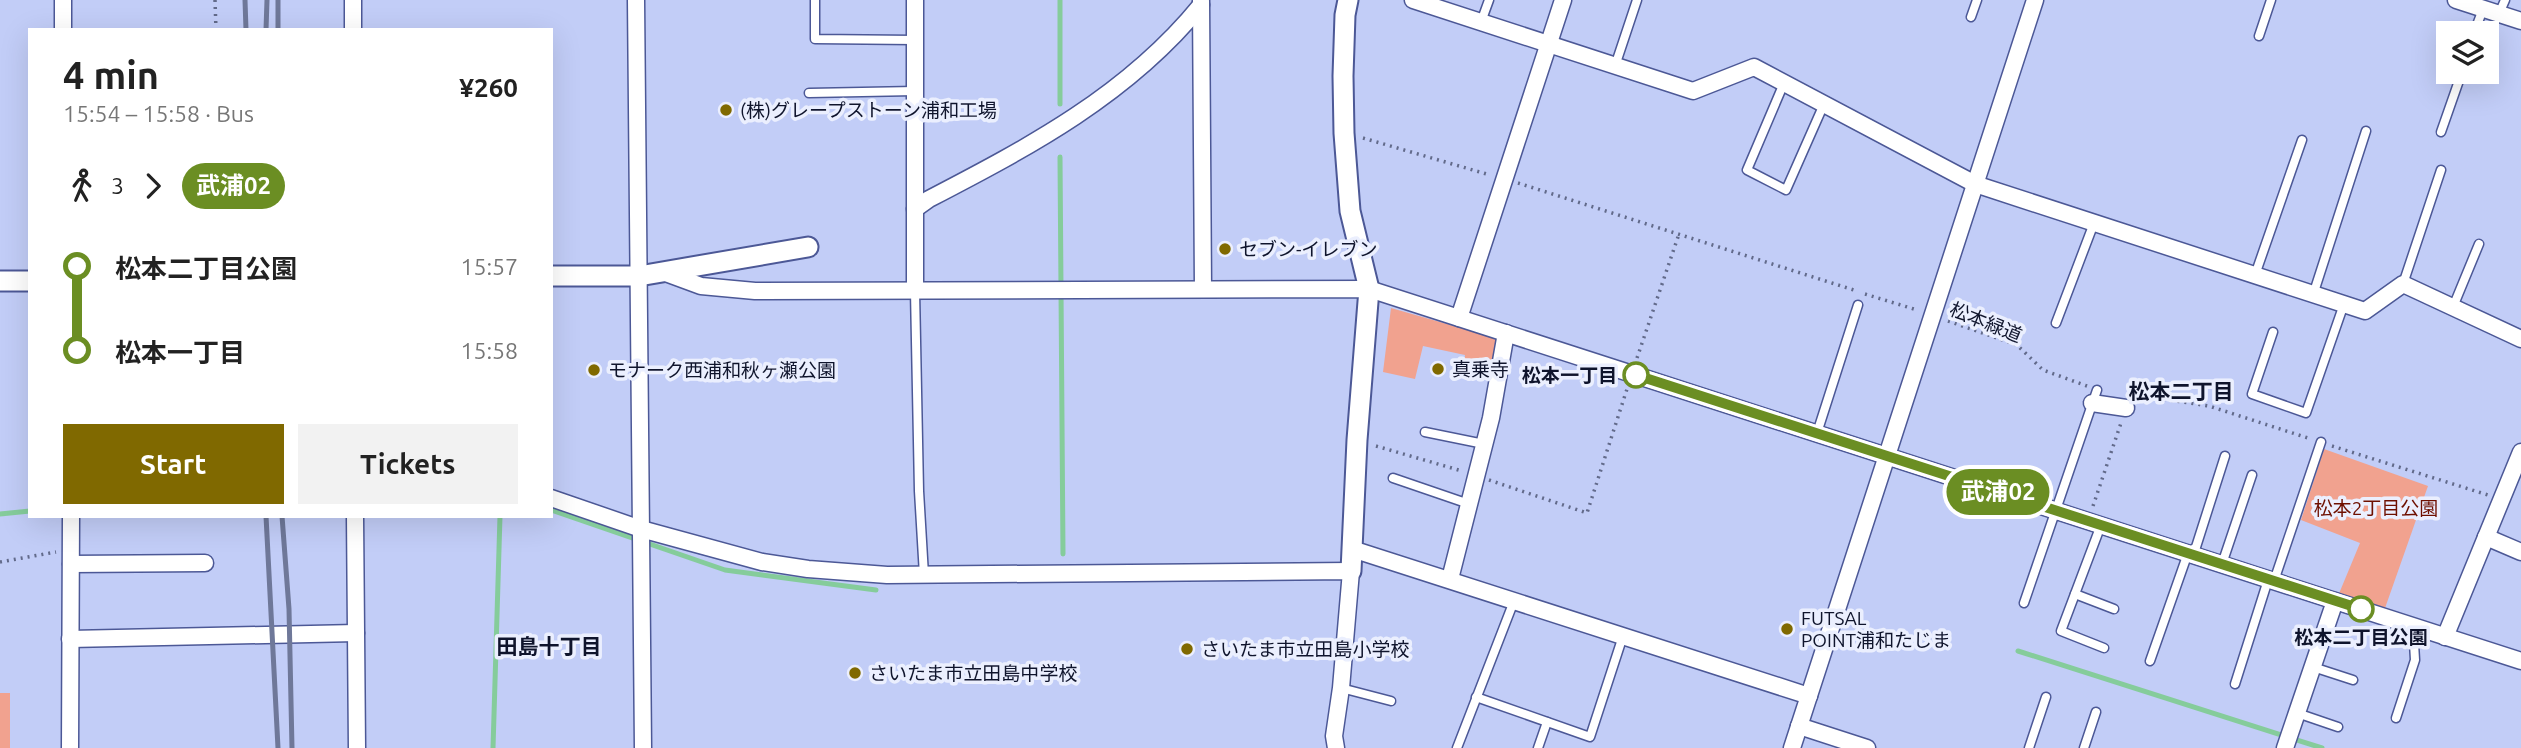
<!DOCTYPE html>
<meta charset="utf-8">
<style>
:root{--surface:#fff;--page:#f2f2f2;--text:#222;--muted:#767676;--accent:#806900}
body{margin:0;font-family:Ubuntu,"Noto Sans JP",sans-serif;background:var(--page);color:var(--text);height:100vh;display:flex;flex-direction:column;font-size:26px;white-space:nowrap}
*{box-sizing:border-box;margin:0}
p{font-size:23px;color:var(--muted)}
.icon{flex:none;width:38px;height:38px;fill:none;stroke:currentColor;stroke-width:2;stroke-linecap:round;stroke-linejoin:round}
.map{position:relative;flex:1;overflow:hidden}
.details{position:absolute;left:28px;top:28px;width:525px;height:490px;display:flex;flex-direction:column;background:var(--surface);border-radius:0px;box-shadow:0 7px 28px #0002}
.details>*{flex:none}
.badge{padding:0 14px;border-radius:23px;font-size:24px;line-height:46px}
.buttons{position:absolute;left:2436px;top:21px;display:grid;gap:14px}
.buttons a{display:grid;place-items:center;width:63px;height:63px;border-radius:0px;background:var(--surface);box-shadow:0 7px 28px #0002;font-size:35px}
.map>.badge{position:absolute;translate:-50% -50%;box-shadow:0 0 0 4px #fff}
.legs{display:flex;align-items:center;gap:10px;height:77px;padding:0 35px;font-size:23px}
.legs p{margin-inline-start:auto}
.summary{display:flex;align-items:center;justify-content:space-between;height:119px;padding:0 35px}
h1{font-size:38px;font-weight:700;line-height:52px}
.cta{display:flex;gap:14px;margin-top:auto;padding:14px 35px}
.cta a{flex:1;height:80px;border-radius:0px;background:var(--accent);color:#fff;font-size:28px;font-weight:700;line-height:80px;text-align:center}
.cta a+a{background:var(--page);color:var(--text)}
ul{padding:0 35px;list-style:none}
li{display:flex;align-items:center;gap:24px;height:84px;font-size:26px}
li i{display:grid;place-items:center;width:10px;height:100%;margin:0 9px;background:currentColor}
li i::after{content:'';width:18px;height:18px;margin:-9px;border:5px solid;border-radius:50%;background:var(--surface)}
li p{margin-inline-start:auto}
li:first-child i{background:linear-gradient(#0000 50%,currentColor 0)}
li:last-child i{background:linear-gradient(currentColor 50%,#0000 0)}
.map>svg:first-child{display:block}
.green{fill:#f1a28f}
.lines{fill:none;stroke-linecap:round;stroke-linejoin:round}
.stream{stroke:#85cc9b;stroke-width:5}
.service-casing{stroke:#4c5896;stroke-width:11}
.minor-casing{stroke:#4c5896;stroke-width:19}
.tertiary-casing{stroke:#4c5896;stroke-width:23}
.path{stroke:#626a8a;stroke-width:3.5;stroke-dasharray:2 5;stroke-linecap:butt}
.service{stroke:#fff;stroke-width:8}
.minor{stroke:#fff;stroke-width:16}
.tertiary{stroke:#fff;stroke-width:19}
.rail{stroke:#6f7899;stroke-width:5}
.line-1-casing{stroke:#fff;stroke-width:16}
.line-1{stroke:#6b8e23;stroke-width:10}
.poi-dot{fill:#806900;stroke:#ebeffe;stroke-width:2.5}
.stop-1-dot{fill:#fff;stroke:#6b8e23;stroke-width:3.5}
.labels{text-anchor:middle;dominant-baseline:central;stroke-width:7;stroke-linejoin:round;paint-order:stroke}
.poi-label{font-size:19px;fill:#0f142c;stroke:#ebeffe;text-anchor:start}
.street-label{font-size:19px;fill:#0f142c;stroke:#ebeffe}
.stop-label{font-size:19px;font-weight:bold;fill:#0f142c;stroke:#ebeffe;text-anchor:end}
.park-label{font-size:19px;fill:#6e1000;stroke:#ebeffe}
.neighbourhood-label{font-size:21px;font-weight:bold;fill:#0f142c;stroke:#ebeffe}
</style>
<div class="map">
<svg width="2521" height="748" viewBox="0 0 2521 748">
<rect width="100%" height="100%" fill="#c2cdf7"/>
<!-- green -->
<g class="green">
<polygon points="1391,308 1489,336 1497,341 1490,371 1464,363 1465,355 1423,346 1415,379 1383,372"/>
<polygon points="2324,449 2428,486 2384,611 2338,596 2360,543 2301,520"/>
<rect x="0" y="693" width="10" height="55"/>
</g>
<g class="lines">
<!-- stream -->
<g class="stream">
<polyline points="1060,0 1060,104"/>
<polyline points="1060,157 1063,554"/>
<polyline points="551,510 725,570 876,590"/>
<polyline points="0,514 30,511"/>
<polyline points="2018,651 2322,748"/>
<polyline points="493,748 500,516"/>
</g>
<defs>
<g id="service">
<polyline points="815,0 815,39 915,40"/>
<polyline points="2499,14 2505,0"/>
<polyline points="1971,17 1977,0"/>
<polyline points="1481,22 1489,0"/>
<polyline points="2474,33 2483,9"/>
<polyline points="2259,36 2271,0"/>
<polyline points="1615,66 1637,0"/>
<polyline points="1784,83 1747,170 1786,190 1824,104"/>
<polyline points="809,93 915,91"/>
<polyline points="2441,132 2462,72"/>
<polyline points="2255,275 2302,140"/>
<polyline points="2403,284 2441,170"/>
<polyline points="915,291 919,491 924,575"/>
<polyline points="2313,295 2366,131"/>
<polyline points="2453,307 2479,244"/>
<polyline points="2056,323 2094,223"/>
<polyline points="2273,332 2252,394 2306,413 2344,304"/>
<polyline points="1425,432 1484,444"/>
<polyline points="1817,433 1858,305"/>
<polyline points="1393,478 1469,504"/>
<polyline points="2101,525 2061,631 2104,648"/>
<polyline points="2222,564 2252,475"/>
<polyline points="2274,581 2321,442"/>
<polyline points="2075,594 2114,609"/>
<polyline points="2024,603 2097,390"/>
<polyline points="2150,661 2188,553 2196,547 2225,456"/>
<polyline points="2313,667 2353,680"/>
<polyline points="2235,684 2268,580"/>
<polyline points="1341,688 1391,701"/>
<polyline points="1476,697 1590,737 1623,636"/>
<polyline points="2297,713 2338,727"/>
<polyline points="2396,718 2415,660 2413,626"/>
<polyline points="1457,748 1514,601"/>
<polyline points="1538,748 1547,722"/>
<polyline points="2029,748 2046,697"/>
<polyline points="2084,748 2096,712"/>
</g>
<g id="minor">
<polyline points="63,0 63,30"/>
<polyline points="353,0 353,30"/>
<polyline points="636,0 643,748"/>
<polyline points="915,0 915,290"/>
<polyline points="1413,0 1693,91 1754,67 1975,184 2365,311 2403,284 2521,339"/>
<polyline points="2456,0 2521,21"/>
<polyline points="1201,1 1203,289"/>
<path d="M915 209 929 199C1029 147 1128 95 1201 5"/>
<polyline points="663,272 701,286 755,291 1369,289 2521,661"/>
<polyline points="1459,318 1563,0"/>
<polyline points="2092,403 2126,408"/>
<polyline points="551,498 641,529 762,562 808,569 887,575 1351,571 1341,688 1334,736 1336,748"/>
<polyline points="355,516 357,748"/>
<polyline points="2486,537 2521,552"/>
<polyline points="1352,549 1809,696"/>
<polyline points="71,564 205,563"/>
<polyline points="1450,579 1491,418 1506,333"/>
<polyline points="2445,637 2521,452"/>
<polyline points="70,639 356,633"/>
<polyline points="1799,726 1867,748"/>
<polyline points="70,748 71,516"/>
<polyline points="1792,748 2035,0"/>
<polyline points="2285,748 2335,601"/>
</g>
<g id="tertiary">
<polyline points="1348,0 1345,15 1343,76 1344,133 1350,211 1369,289 1357,440 1351,571"/>
<polyline points="551,276 639,276 808,247"/>
<polyline points="0,281 30,281"/>
</g>
</defs>
<!-- service casing -->
<use href="#service" class="service-casing"/>
<!-- minor casing -->
<use href="#minor" class="minor-casing"/>
<!-- tertiary casing -->
<use href="#tertiary" class="tertiary-casing"/>
<!-- path -->
<g class="path">
<polyline points="215,0 216,30"/>
<polyline points="1363,138 1490,175"/>
<polyline points="1518,183 1857,291"/>
<polyline points="1865,294 1917,310"/>
<polyline points="1948,321 2017,345 2043,370 2087,386"/>
<polyline points="1637,358 1679,234"/>
<polyline points="2136,395 2209,406 2311,439"/>
<polyline points="1376,446 1462,471"/>
<polyline points="2332,446 2488,495"/>
<polyline points="1489,480 1587,513 1627,389"/>
<polyline points="2093,506 2121,423"/>
<polyline points="0,562 56,552"/>
</g>
<!-- service -->
<use href="#service" class="service"/>
<!-- minor -->
<use href="#minor" class="minor"/>
<!-- tertiary -->
<use href="#tertiary" class="tertiary"/>
<!-- rail -->
<g class="rail">
<polyline points="245,0 246,30"/>
<polyline points="266,30 267,0"/>
<polyline points="278,30 278,0"/>
<polyline points="266,516 278,748"/>
<polyline points="282,516 289,609 292,748"/>
</g>
</g>
<g class="lines">
<defs>
<polyline id="line-1" points="1636,375 2361,609"/>
</defs>
<!-- line-1 casing -->
<use href="#line-1" class="line-1-casing"/>
<!-- line-1 -->
<use href="#line-1" class="line-1"/>
</g>
<!-- markers -->
<g class="poi-dot">
<circle cx="726" cy="110" r="7"/>
<circle cx="1225" cy="249" r="7"/>
<circle cx="1438" cy="369" r="7"/>
<circle cx="594" cy="370" r="7"/>
<circle cx="1787" cy="629" r="7"/>
<circle cx="1187" cy="649" r="7"/>
<circle cx="855" cy="673" r="7"/>
</g>
<g class="stop-1-dot">
<circle cx="1636" cy="375" r="12"/>
<circle cx="2361" cy="609" r="12"/>
</g>
<g class="labels">
<!-- poi labels -->
<g class="poi-label">
<text x="740" y="110">(株)グレープストーン浦和工場</text>
<text x="1239" y="249">セブン-イレブン</text>
<text x="1452" y="369">真乗寺</text>
<text x="608" y="370">モナーク西浦和秋ヶ瀬公園</text>
<text x="1801" y="618">FUTSAL<tspan x="1801" dy="22">POINT浦和たじま</tspan></text>
<text x="1201" y="649">さいたま市立田島小学校</text>
<text x="869" y="673">さいたま市立田島中学校</text>
</g>
<!-- street labels -->
<g class="street-label">
<text transform="translate(1986 322) rotate(22)">松本緑道</text>
</g>
<!-- stop labels -->
<g class="stop-label">
<text x="1617" y="375">松本一丁目</text>
<text x="2361" y="637" text-anchor="middle">松本二丁目公園</text>
</g>
<!-- park labels -->
<g class="park-label">
<text x="2376" y="508">松本2丁目公園</text>
</g>
<!-- neighbourhood labels -->
<g class="neighbourhood-label">
<text x="2181" y="391">松本二丁目</text>
<text x="549" y="646">田島十丁目</text>
</g>
</g>
</svg>
<div class="buttons">
<a><svg class="icon" aria-label="layers" viewBox="0 0 24 24"><path d="M12 4l9 5-9 5-9-5zM3 14l9 5 9-5"/></svg></a>
</div>
<b class="badge" style="left:1998px;top:492px;background:#6b8e23;color:#fff">武浦02</b>
<section class="details">
<div class="summary"><div><h1>4 min</h1><p>15:54 – 15:58 · Bus</p></div><b>¥260</b></div>
<div class="legs"><svg class="icon" aria-label="walk" viewBox="0 0 24 24"><circle cx="13" cy="4" r="2"/><path d="M13 8l-2 6 4 7M11 14l-3 7M7 12l3-4h3l4 4"/></svg>3<svg class="icon" aria-label="forward" viewBox="0 0 24 24"><path d="M9 5l7 7-7 7"/></svg><b class="badge" style="background:#6b8e23;color:#fff">武浦02</b></div>
<ul>
<li><i style="color:#6b8e23"></i><b>松本二丁目公園</b><p>15:57</p></li>
<li><i style="color:#6b8e23"></i><b>松本一丁目</b><p>15:58</p></li>
</ul>
<div class="cta"><a>Start</a><a>Tickets</a></div>
</section>
</div>
